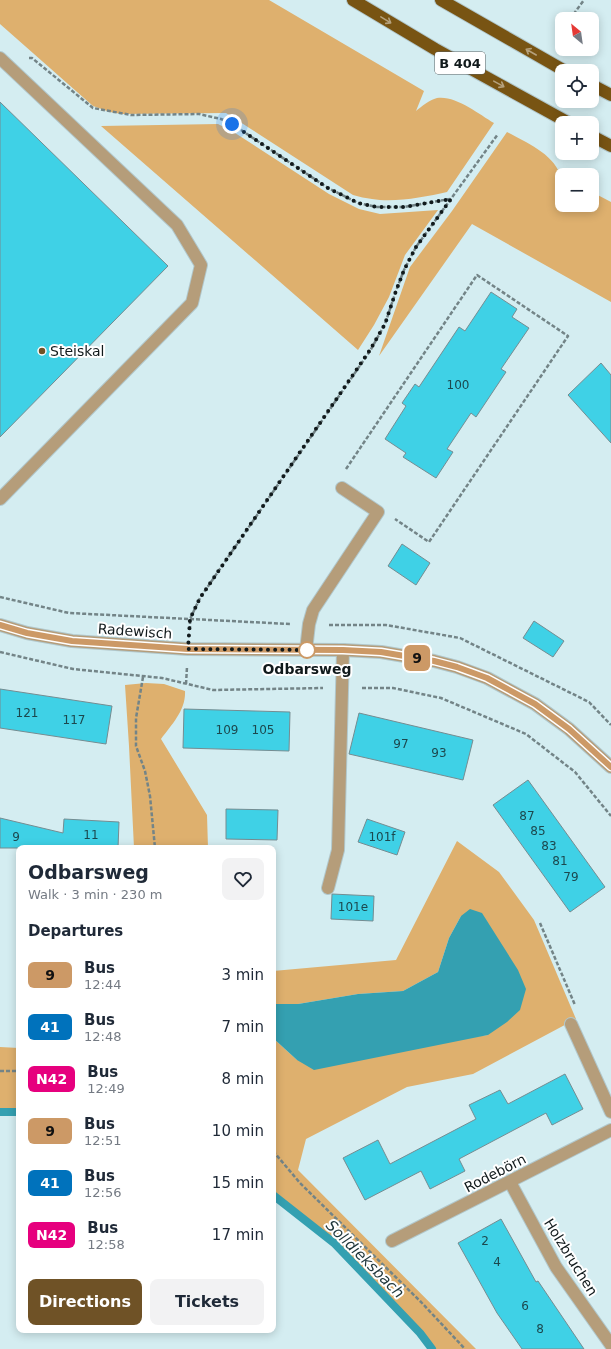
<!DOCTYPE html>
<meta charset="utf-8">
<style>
:root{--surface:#fff;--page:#f2f2f3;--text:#1f2937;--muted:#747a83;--accent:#6f5226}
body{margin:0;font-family:"DejaVu Sans",sans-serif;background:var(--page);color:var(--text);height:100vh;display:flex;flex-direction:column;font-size:15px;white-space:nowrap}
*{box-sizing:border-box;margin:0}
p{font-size:13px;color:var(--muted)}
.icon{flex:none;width:22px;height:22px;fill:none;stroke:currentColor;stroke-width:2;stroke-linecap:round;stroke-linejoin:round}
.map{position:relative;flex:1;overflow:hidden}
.drawer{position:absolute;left:16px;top:845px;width:260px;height:488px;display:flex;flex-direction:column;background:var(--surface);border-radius:8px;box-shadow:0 2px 10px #0003}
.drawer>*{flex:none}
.badge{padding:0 8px;border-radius:6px;font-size:14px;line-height:26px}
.needle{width:26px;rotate:331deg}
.controls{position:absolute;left:555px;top:12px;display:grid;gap:8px}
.controls a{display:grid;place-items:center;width:44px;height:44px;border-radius:8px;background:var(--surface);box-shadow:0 2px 10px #0003;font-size:20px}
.you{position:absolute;width:20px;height:20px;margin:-10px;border:3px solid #fff;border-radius:50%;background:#1a73e8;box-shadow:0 0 0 6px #1a73e833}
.map>.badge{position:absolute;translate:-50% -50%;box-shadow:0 0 0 2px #fff}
h2{padding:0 12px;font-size:15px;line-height:36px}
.round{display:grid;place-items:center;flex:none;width:42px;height:42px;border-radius:8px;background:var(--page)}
.summary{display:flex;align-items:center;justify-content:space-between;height:68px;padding:0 12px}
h1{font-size:19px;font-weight:800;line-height:30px}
.action{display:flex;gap:8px;margin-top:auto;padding:8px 12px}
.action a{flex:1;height:46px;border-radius:8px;background:var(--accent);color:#fff;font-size:16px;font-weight:800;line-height:46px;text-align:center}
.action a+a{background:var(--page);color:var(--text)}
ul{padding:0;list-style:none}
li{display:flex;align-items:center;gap:12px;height:52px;padding:0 12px}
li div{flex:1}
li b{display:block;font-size:15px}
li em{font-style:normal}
li .badge{min-width:44px;font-weight:700;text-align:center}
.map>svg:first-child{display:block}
.green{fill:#deb06e}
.water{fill:#34a0b1}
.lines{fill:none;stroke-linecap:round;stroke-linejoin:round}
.stream{stroke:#34a0b1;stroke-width:8}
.building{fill:#3fd1e6;stroke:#758c91}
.service-casing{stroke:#b1c7cb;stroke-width:14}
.minor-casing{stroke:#b1c7cb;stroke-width:14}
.tertiary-casing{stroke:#b1c7cb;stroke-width:14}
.trunk-casing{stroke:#b1c7cb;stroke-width:14}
.path{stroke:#738487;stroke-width:2.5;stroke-dasharray:4 2;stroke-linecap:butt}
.service{stroke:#b59d7a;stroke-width:12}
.minor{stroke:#b59d7a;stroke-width:12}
.tertiary{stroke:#b59d7a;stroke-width:12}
.trunk{stroke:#785413;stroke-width:12}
.oneway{stroke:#b5a17d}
.line-casing{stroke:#fff;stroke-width:9}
.line{stroke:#c96;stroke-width:6}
.walk{stroke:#111a1c;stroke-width:4;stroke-dasharray:0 7.2}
.poi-dot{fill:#6f5226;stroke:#fff;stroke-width:1.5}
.stop-dot{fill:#fff;stroke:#c96;stroke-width:2}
.labels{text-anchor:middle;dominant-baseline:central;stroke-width:4;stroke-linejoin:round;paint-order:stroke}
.number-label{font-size:12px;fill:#1c484e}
.shield{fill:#fff;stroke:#585f60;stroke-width:1}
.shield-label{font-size:13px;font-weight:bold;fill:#111a1c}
.poi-label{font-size:14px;fill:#111a1c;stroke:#fff;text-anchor:start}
.street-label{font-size:14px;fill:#111a1c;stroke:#fff}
.stop-label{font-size:14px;font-weight:bold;fill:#111a1c;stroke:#fff}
.water-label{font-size:15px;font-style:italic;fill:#1e3539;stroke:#fff}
</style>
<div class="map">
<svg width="611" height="1349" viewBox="0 0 611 1349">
<rect width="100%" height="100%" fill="#d4edf1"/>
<!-- green -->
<g class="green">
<path d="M0 0H269L424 91 416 111C422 106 429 100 437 98 455 95 479 114 494 123L447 192C425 197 394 203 372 199 366 198 359 197 353 195L226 113 122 114 110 112 93 106 0 24Z"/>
<polygon points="218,124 232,131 329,194 359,209 380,214 438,210 405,255 389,297 374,325 358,350 101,126"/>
<path d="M507 132C525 142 552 153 560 174 563 183 562 196 562 205H592V192L611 202V302L472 224 379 356 410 267 452 211Z"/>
<path d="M146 683 164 684 185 691C186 710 172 724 161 739L207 815 208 848H134L129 746 125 685Z"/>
<polygon points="457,841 499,872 534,920 576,1019 473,1074 407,1087 306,1139 298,1170 476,1349 432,1349 420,1333 334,1243 273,1195 273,1038 297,1060 488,1035 461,916 449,938 438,972 403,991 358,994 298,1004 273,1004 273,971 396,960"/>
<polygon points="0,1047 19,1048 19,1112 0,1112"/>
</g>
<!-- water -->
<polygon class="water" points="470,909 482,913 518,970 526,989 520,1010 507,1022 488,1035 314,1070 297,1060 273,1038 273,1004 298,1004 358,994 403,991 438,972 449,938 461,916"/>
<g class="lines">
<!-- stream -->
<g class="stream">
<polyline points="0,1112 19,1112"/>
<polyline points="273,1195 334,1243 420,1333 432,1349"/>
</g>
</g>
<!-- building -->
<g class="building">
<polygon points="0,102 168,266 0,437"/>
<polygon points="491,292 517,309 512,317 529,328 501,369 506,372 476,417 471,413 447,449 453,452 436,478 403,457 406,453 385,439 406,406 402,403 415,384 419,387 459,327 465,331"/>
<polygon points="601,363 611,375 611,443 568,395"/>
<polygon points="402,544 430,563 416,585 388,566"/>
<polygon points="534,621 564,641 553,657 523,638"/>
<polygon points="0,689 112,706 106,744 0,728"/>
<polygon points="184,709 290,712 289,751 183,748"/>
<polygon points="359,713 473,740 463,780 349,754"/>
<polygon points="528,780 605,887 570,912 493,805"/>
<polygon points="226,809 278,810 277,840 226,839"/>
<polygon points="0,818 63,833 64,819 119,822 118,848 0,848"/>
<polygon points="367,819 405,832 397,855 358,842"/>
<polygon points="332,894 374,896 373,921 331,919"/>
<polygon points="565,1074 583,1109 552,1125 546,1113 459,1159 465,1171 430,1189 421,1171 365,1200 343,1158 378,1140 390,1164 476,1119 469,1105 500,1090 508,1104"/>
<polygon points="501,1219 536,1282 538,1281 584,1349 522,1349 497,1313 458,1243"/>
</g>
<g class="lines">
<defs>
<g id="service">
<polyline points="0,58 177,225 201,265 192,303 0,499"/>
<polyline points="306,650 309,624 313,610 378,512 342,488"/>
<polyline points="328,888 338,850 343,650"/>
<polyline points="571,1024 611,1112"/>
</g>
<g id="minor">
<polyline points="510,1182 556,1267 611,1345"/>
<polyline points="392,1241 611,1130"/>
</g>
<polyline id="tertiary" points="0,625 27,633 72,641 188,649 343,650 381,652 434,661 457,667 487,678 535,704 569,729 611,767"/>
<g id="trunk">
<polyline points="353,0 435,49 569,123"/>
<polyline points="441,0 565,71"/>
<polyline points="592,85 611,95"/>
<polyline points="592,136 611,146"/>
</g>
</defs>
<!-- service casing -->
<use href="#service" class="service-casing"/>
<!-- minor casing -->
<use href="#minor" class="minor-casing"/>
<!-- tertiary casing -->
<use href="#tertiary" class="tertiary-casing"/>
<!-- trunk casing -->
<use href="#trunk" class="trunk-casing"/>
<!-- path -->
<g class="path">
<polyline points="570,19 584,0"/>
<polyline points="29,58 32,58 93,108 131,115 199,114 221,119 232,124 328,188 358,203 377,207 404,207 450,199"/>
<polyline points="346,469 477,275 568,336 429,542 395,519"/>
<polyline points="0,597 69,613 290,624"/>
<polyline points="329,625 386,625 460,638 589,702 611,725"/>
<polyline points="190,630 190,619 200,598 370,351 385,324 396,291 404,270 416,247 498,134"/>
<polyline points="0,652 73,669 162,678 213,690 323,688"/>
<polyline points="143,677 136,718 136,746 145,771 150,796 155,848"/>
<polyline points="186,684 187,667"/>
<polyline points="362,688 393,688 441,698 526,734 575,772 611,816"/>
<polyline points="540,923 575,1005"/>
<polyline points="0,1071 19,1071"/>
<polyline points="273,1151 300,1183 421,1302 465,1349"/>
</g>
<!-- service -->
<use href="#service" class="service"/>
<!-- minor -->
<use href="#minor" class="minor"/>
<!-- tertiary -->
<use href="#tertiary" class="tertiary"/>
<!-- trunk -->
<use href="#trunk" class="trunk"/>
</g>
<!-- one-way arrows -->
<defs><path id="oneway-shaft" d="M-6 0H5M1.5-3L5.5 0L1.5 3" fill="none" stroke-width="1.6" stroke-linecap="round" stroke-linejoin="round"/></defs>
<g class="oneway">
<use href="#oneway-shaft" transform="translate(386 20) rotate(31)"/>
<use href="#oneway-shaft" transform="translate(531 52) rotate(-150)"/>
<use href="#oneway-shaft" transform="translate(499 84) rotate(29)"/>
</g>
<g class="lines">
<defs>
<polyline id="line" points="0,625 27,633 72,641 188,649 343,650 381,652 434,661 457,667 487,678 535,704 569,729 611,767"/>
</defs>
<!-- line casing -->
<use href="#line" class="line-casing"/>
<!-- line -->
<use href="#line" class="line"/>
<!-- walk -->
<polyline class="walk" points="232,124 328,188 358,203 377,207 404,207 451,199 416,247 404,270 396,291 385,324 370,350 200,598 190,619 188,649 307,650"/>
</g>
<!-- markers -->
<circle class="poi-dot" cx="42" cy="351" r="4"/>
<circle class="stop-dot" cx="307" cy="650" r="8"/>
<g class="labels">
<!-- number labels -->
<g class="number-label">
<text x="458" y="385">100</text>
<text x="27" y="713">121</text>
<text x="74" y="720">117</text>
<text x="227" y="730">109</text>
<text x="263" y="730">105</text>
<text x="401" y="744">97</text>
<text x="439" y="753">93</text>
<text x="527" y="816">87</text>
<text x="538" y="831">85</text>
<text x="91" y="835">11</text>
<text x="16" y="837">9</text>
<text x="382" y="837">101f</text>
<text x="549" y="846">83</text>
<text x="560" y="861">81</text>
<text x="571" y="877">79</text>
<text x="353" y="907">101e</text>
<text x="485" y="1241">2</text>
<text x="497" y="1262">4</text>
<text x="525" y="1306">6</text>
<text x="540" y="1329">8</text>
</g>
<!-- shield labels -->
<rect class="shield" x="435" y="52" width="50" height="22" rx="3"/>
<g class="shield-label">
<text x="460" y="63">B 404</text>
</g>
<!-- poi labels -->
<g class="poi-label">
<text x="50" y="351">Steiskal</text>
</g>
<!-- street labels -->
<g class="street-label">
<text transform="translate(135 631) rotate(4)">Radewisch</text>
<text transform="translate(495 1173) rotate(-27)">Rodebörn</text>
<text transform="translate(571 1257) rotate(58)">Holzbruchen</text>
</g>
<!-- stop labels -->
<g class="stop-label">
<text x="307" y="669">Odbarsweg</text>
</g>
<!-- water labels -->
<g class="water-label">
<text transform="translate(365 1259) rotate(45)">Solldieksbach</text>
</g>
</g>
</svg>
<div class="controls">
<a><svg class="needle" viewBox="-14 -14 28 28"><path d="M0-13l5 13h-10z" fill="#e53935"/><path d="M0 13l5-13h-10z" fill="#747a83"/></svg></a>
<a><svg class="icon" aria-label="locate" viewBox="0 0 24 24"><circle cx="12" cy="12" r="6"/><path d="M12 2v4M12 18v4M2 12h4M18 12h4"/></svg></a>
<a>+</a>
<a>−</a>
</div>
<div class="you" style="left:232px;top:124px"></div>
<b class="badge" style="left:417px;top:658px;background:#c96;color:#111">9</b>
<section class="drawer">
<div class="summary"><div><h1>Odbarsweg</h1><p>Walk · 3 min · 230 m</p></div><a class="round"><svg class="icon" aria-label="heart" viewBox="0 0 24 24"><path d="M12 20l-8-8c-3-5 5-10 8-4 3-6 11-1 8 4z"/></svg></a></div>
<h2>Departures</h2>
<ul>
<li><span class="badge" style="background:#c96;color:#111">9</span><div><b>Bus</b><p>12:44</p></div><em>3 min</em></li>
<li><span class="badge" style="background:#0072bc;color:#fff">41</span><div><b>Bus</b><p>12:48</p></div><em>7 min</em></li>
<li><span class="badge" style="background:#e6007e;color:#fff">N42</span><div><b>Bus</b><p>12:49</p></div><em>8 min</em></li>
<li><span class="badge" style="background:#c96;color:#111">9</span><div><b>Bus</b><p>12:51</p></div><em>10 min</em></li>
<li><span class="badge" style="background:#0072bc;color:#fff">41</span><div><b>Bus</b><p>12:56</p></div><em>15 min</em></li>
<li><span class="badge" style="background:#e6007e;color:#fff">N42</span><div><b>Bus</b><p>12:58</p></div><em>17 min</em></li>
</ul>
<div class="action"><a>Directions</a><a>Tickets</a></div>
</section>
</div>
